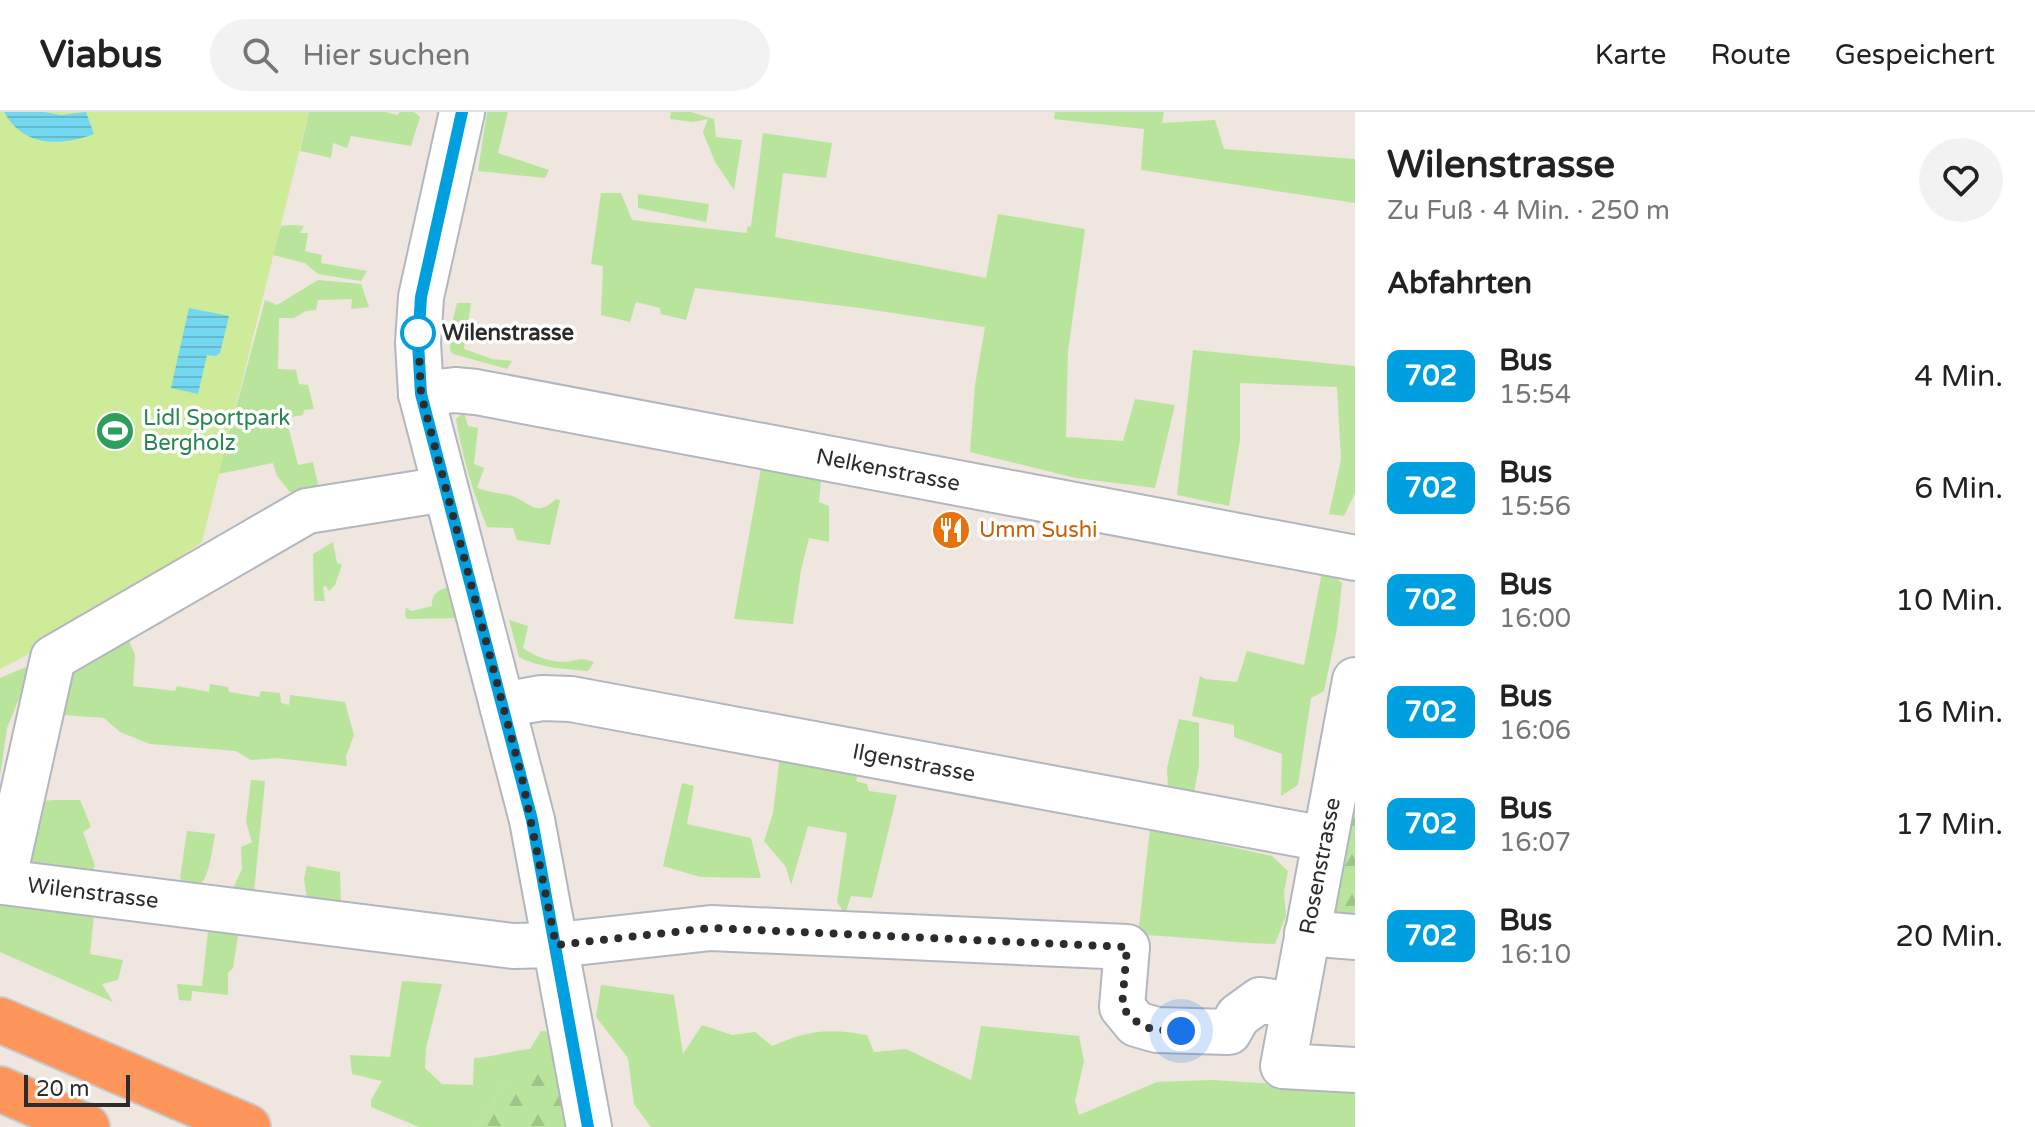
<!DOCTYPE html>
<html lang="de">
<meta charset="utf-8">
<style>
:root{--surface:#fff;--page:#f2f2f2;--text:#222;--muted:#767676;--line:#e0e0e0}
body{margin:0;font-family:"Varela Round",sans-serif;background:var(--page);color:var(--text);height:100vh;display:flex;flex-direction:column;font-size:30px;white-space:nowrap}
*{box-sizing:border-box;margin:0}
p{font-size:26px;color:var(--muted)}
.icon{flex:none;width:44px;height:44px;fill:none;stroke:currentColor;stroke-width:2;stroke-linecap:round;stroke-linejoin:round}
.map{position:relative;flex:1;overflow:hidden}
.side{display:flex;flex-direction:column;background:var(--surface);width:680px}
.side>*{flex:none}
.badge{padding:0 16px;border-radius:12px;font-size:28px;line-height:52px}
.scale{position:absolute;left:24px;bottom:20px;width:106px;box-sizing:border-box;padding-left:8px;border:4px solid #2c2c2c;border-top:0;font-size:22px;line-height:28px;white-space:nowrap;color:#2c2c2c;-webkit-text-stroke:6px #fff;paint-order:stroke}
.you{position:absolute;width:40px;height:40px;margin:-20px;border:6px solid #fff;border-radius:50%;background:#1a73e8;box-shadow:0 0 0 12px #1a73e833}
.map>.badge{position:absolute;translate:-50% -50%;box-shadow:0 0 0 4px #fff}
h2{padding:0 32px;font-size:30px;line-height:72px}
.round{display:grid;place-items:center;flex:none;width:84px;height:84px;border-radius:42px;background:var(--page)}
.overview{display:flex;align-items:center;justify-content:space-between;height:136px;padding:0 32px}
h1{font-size:38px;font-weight:700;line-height:60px}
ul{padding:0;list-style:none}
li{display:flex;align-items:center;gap:24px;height:112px;padding:0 32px}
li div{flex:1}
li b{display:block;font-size:30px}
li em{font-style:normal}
li .badge{min-width:88px;font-weight:700;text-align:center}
header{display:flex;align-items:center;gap:48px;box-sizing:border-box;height:112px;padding:0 40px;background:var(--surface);border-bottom:2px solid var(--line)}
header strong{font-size:38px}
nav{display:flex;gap:44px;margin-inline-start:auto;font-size:28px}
.search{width:560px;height:72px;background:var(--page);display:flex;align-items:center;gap:20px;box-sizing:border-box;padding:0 28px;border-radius:44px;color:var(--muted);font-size:30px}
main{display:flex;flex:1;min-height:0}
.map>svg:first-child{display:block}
.grass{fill:#b9e49c}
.forest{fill:url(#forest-firs)}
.pitch{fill:#cdeb98}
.water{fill:url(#water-rules)}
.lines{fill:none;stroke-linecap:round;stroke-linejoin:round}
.minor-casing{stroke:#b2b6bf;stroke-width:48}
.highway-casing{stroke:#c8c8c8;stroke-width:48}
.minor{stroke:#fff;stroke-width:44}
.highway{stroke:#fe955a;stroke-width:44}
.line-casing{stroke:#fff;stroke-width:18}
.line{stroke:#009fe0;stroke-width:12}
.walk{stroke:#2c2c2c;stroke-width:8;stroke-dasharray:0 14.4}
.stop-dot{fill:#fff;stroke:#009fe0;stroke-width:4}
.labels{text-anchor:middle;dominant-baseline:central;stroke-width:7;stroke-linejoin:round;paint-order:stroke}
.stop-label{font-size:22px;font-weight:bold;fill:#2c2c2c;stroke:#fff;text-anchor:start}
.leisure-label{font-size:22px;fill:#27864d;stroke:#fff;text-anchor:start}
.street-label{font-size:22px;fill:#2c2c2c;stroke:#fff}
.food-label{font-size:22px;fill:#c56008;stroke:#fff;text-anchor:start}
</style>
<header>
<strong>Viabus</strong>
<div class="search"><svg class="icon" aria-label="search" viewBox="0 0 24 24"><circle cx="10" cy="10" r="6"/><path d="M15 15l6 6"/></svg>Hier suchen</div>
<nav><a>Karte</a><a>Route</a><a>Gespeichert</a></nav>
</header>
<main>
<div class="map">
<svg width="1355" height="1015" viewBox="0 0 1355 1015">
<defs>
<pattern id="forest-firs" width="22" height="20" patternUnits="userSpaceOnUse" patternTransform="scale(2)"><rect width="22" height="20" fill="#b9e49c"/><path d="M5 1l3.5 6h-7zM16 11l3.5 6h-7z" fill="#9fc487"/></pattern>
<pattern id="water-rules" width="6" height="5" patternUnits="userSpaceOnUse" patternTransform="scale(2)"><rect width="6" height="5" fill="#73d7ef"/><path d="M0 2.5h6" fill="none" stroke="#64b9cd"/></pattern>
</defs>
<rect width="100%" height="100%" fill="#eee6df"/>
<!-- grass -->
<g class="grass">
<polygon points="309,0 386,0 397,3 400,0 414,0 420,5 411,34 351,24 347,36 333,31 331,46 300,39"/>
<polygon points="487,0 508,0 498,41 549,58 545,66 478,59"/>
<polygon points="671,0 691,0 714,7 716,25 742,28 734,78 715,50 703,20 708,7 693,10 670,7"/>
<polygon points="1055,0 1164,0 1162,11 1215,8 1224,37 1355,47 1355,91 1141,58 1144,17 1054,7"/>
<polygon points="763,21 832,31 826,66 783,61 775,125 986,166 998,102 1085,117 1068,239 1066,325 1123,329 1135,287 1175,293 1155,376 1076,366 970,340 975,273 985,215 860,196 695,176 686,208 661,202 660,196 636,190 630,210 601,203 603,154 591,152 601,81 621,81 632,108 747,121 747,115 751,114"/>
<polygon points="638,82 709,92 706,110 638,96"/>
<polygon points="294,113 304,114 300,121 308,121 305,139 322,143 321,151 367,159 361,169 318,162 305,151 273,143 281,114"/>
<polygon points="318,168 361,172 369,195 351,197 352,187 318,188 316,198 306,199 294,206 279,206 278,257 296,258 299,272 308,273 314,297 304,298 303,303 286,306 298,353 313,350 319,377 290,380 277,364 273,351 218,362 265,188 277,193"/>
<polygon points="457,191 471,191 464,237 492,247 512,249 507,257 453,242 450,238 451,215"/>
<polygon points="1193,238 1355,254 1355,381 1344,404 1329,402 1341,348 1337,275 1240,271 1240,328 1229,394 1177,383"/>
<path d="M464 300 468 314 478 316 474 352 484 356 477 376C488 380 499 381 509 383 530 389 535 407 556 387L560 388 550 433 517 428 513 416 487 415C473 380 462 344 456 307Z"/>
<polygon points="762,351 822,358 819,390 829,394 829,430 809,426 801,458 793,512 734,507"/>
<polygon points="333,430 337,451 342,453 335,473 329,479 326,474 323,475 325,489 314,489 313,442"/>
<polygon points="1323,455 1342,471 1337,517 1324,579 1311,586 1298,673 1281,684 1282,642 1234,625 1234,613 1192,604 1200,564 1205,567 1237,570 1247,539 1304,553"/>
<path d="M453 474 459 506 407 507 405 504 406 496 412 499 432 494C432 480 440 477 453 474Z"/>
<path d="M509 508 528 514 523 536C534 544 548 549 562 550 578 550 577 544 594 550L588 559C565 557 540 556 519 545Z"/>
<polygon points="122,513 135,543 133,574 175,579 177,574 209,580 210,572 228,575 229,580 259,585 261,579 280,581 281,591 289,593 290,583 345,590 354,623 346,644 347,654 277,646 251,648 236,639 150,632 120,620 104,606 51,602 62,550"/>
<polygon points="33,552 7,616 0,664 0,566"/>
<polygon points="1179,607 1199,611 1199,653 1194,681 1168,677 1167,656"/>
<polygon points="780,643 860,658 856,669 867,672 869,679 897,683 872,786 851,784 845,802 837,790 847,721 808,714 791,773 786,755 764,729 773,701"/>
<polygon points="251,668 265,669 253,789 230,783 242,757 241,735 252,730 246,710"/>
<polygon points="682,671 694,674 687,712 751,726 761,766 700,765 663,754"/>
<polygon points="54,688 80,688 91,715 83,720 95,754 89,765 22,757 31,690"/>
<path d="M1150 717 1272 744 1288 759 1284 780 1286 804 1275 832C1229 831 1184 824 1138 823Z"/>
<path d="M187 719 215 722C211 743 210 771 190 783L180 766Z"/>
<polygon points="307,754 340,760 341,796 307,787 304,767"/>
<polygon points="0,781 95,794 90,842 123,848 118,868 102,872 113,890 0,840"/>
<polygon points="161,802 240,811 233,856 228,861 228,883 192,879 191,889 179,888 177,872 202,874 208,819 160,813"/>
<path d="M402 869 442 872 426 936 425 956 442 972 473 973 474 946C494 945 511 939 530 937L541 919 555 920 560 944 502 974 478 1015H419L371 995V988L382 969 352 962 350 943 390 945Z"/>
<path d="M601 873 674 883 683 942 702 913 732 923 755 920 772 934C809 918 828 916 867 923L874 940 906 937 971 968 981 914 1079 924 1084 949 1075 989 1079 1003 1157 970 1212 968 1355 977V1015H651L634 992 628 946 596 905Z"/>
</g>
<!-- forest -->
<g class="forest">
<polygon points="1355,693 1355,822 1328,822"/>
<polygon points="558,944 571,1015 478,1015 502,974"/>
</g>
<!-- pitch -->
<polygon class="pitch" points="0,0 309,0 202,430 56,528 0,557"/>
<!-- water -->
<g class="water">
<path d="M4 0H44L61 3 86 0 94 22C61 34 24 36 4 0Z"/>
<polygon points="189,196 229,204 220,241 216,244 207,243 198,282 171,276"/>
</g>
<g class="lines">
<defs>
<g id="minor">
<polyline points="462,0 421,185 418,231 421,282 532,708 589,1015"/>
<polyline points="421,282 455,278 476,280 1355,446"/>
<polyline points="445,377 307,399 53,546 3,770 513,834 556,833 711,816 1127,835 1122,895 1136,912 1157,918 1229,920 1238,904 1260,888 1294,893"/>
<polyline points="1355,568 1283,954 1355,958"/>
<polyline points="502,593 542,586 571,587 1325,727"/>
<polyline points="1307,821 1355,825"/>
</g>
<g id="highway">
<polyline points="0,908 248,1015"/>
<polyline points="0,977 87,1015"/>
</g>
</defs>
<!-- minor casing -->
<use href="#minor" class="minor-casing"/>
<!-- highway casing -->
<use href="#highway" class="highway-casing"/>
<!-- minor -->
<use href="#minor" class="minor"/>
<!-- highway -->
<use href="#highway" class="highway"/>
</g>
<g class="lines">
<defs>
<polyline id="line" points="462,0 421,185 418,231 421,282 532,708 588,1015"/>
</defs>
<!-- line casing -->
<use href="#line" class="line-casing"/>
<!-- line -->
<use href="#line" class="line"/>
<!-- walk -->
<path class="walk" d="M418 221 421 282 522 666 556 833 711 816 1127 835 1122 895C1142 919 1151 918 1181 919"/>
</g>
<!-- icons -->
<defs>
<symbol id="stadium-disc" viewBox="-11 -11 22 22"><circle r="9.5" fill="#2e9e5b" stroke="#fff"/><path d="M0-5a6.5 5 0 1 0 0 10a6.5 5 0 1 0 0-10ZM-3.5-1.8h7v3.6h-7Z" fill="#fff"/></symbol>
<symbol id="restaurant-disc" viewBox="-11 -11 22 22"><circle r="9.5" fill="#e8710a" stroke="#fff"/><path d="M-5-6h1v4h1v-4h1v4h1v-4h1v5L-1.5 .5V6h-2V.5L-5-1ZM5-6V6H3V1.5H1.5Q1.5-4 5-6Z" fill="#fff"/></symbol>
</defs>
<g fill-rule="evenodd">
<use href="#stadium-disc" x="93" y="297" width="44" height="44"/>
<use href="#restaurant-disc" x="929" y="396" width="44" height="44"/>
</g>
<!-- markers -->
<circle class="stop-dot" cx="418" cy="221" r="16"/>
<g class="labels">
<!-- stop labels -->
<g class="stop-label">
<text x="442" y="221">Wilenstrasse</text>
</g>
<!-- leisure labels -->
<g class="leisure-label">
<text x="143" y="306">Lidl Sportpark<tspan x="143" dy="25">Bergholz</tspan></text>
</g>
<!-- street labels -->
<g class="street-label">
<text transform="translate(888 358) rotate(11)">Nelkenstrasse</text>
<text transform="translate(914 651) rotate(11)">Ilgenstrasse</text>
<text transform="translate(1320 754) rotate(-79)">Rosenstrasse</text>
<text transform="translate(93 781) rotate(7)">Wilenstrasse</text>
</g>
<!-- food labels -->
<g class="food-label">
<text x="979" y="418">Umm Sushi</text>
</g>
</g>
</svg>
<div class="scale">20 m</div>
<div class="you" style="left:1181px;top:919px"></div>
</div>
<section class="side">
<div class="overview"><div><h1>Wilenstrasse</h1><p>Zu Fuß · 4 Min. · 250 m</p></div><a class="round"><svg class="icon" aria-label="heart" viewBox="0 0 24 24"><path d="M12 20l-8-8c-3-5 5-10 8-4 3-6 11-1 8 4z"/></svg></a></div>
<h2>Abfahrten</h2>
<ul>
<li><span class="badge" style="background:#009fe0;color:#fff">702</span><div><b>Bus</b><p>15:54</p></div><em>4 Min.</em></li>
<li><span class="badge" style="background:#009fe0;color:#fff">702</span><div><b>Bus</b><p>15:56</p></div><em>6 Min.</em></li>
<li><span class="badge" style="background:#009fe0;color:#fff">702</span><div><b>Bus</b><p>16:00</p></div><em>10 Min.</em></li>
<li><span class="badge" style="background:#009fe0;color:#fff">702</span><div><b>Bus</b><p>16:06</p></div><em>16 Min.</em></li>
<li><span class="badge" style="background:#009fe0;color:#fff">702</span><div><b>Bus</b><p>16:07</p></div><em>17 Min.</em></li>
<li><span class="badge" style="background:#009fe0;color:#fff">702</span><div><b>Bus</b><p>16:10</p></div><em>20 Min.</em></li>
</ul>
</section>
</main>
